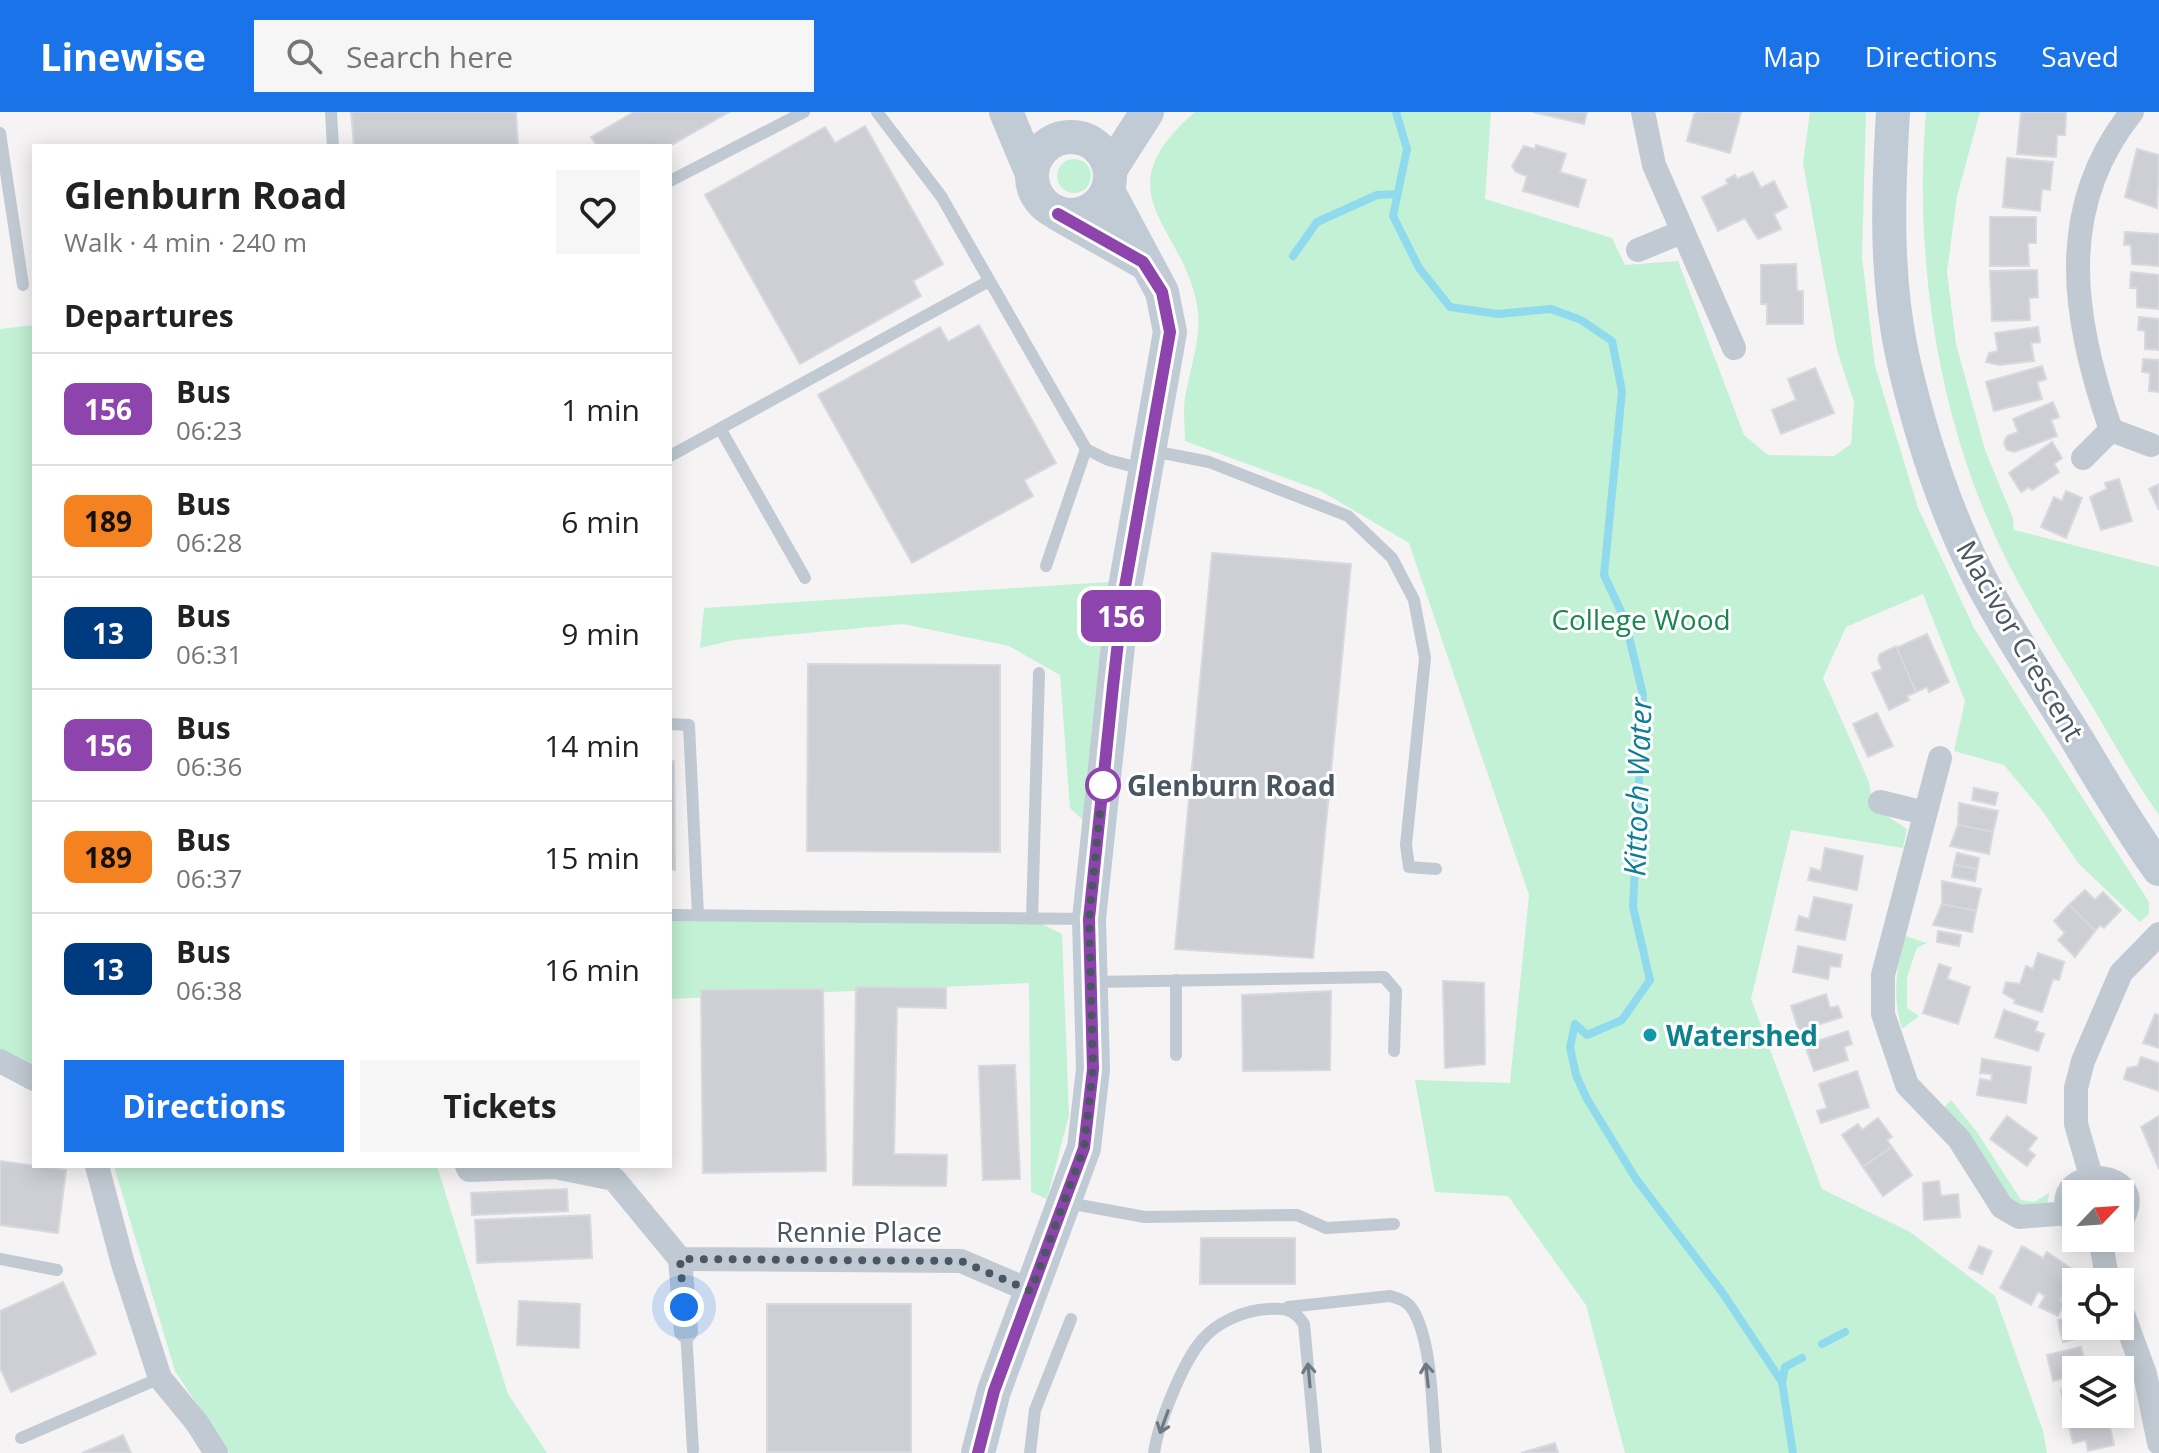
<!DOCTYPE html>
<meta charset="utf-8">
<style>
:root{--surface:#fff;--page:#f6f6f6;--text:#222;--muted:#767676;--line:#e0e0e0;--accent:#1a73e8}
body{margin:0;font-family:"Open Sans",sans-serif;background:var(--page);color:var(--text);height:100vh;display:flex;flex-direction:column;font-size:30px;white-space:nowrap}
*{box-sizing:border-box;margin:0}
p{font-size:26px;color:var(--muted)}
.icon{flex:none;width:44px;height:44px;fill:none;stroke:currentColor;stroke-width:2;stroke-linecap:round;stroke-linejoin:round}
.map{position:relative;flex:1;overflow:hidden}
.details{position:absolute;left:32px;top:32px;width:640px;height:1024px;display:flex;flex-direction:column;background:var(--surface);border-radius:0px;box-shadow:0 4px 20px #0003}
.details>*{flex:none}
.badge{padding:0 16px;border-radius:12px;font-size:28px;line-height:52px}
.needle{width:52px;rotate:65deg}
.controls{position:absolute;left:2062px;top:1068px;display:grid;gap:16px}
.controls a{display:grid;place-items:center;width:72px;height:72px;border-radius:0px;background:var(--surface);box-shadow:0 4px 20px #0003;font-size:40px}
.you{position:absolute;width:40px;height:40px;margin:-20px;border:6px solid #fff;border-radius:50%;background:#1a73e8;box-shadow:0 0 0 12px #1a73e833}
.map>.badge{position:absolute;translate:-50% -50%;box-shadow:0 0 0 4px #fff}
h2{padding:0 32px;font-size:30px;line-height:72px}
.round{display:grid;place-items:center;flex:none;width:84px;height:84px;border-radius:0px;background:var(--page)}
.head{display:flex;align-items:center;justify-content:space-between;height:136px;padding:0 32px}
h1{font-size:38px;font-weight:700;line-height:60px}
.action{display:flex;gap:16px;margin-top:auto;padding:16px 32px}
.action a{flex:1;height:92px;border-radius:0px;background:var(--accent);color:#fff;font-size:32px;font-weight:700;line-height:92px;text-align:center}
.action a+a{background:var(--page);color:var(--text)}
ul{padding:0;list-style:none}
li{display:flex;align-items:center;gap:24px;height:112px;padding:0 32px;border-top:2px solid var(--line)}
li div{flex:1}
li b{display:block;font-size:30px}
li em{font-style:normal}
li .badge{min-width:88px;font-weight:700;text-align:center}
header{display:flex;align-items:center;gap:48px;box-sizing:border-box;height:112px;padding:0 40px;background:var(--accent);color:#fff}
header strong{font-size:38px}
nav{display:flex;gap:44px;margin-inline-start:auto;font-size:28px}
.search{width:560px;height:72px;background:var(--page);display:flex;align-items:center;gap:20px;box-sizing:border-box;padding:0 28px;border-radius:0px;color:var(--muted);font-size:30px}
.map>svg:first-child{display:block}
.green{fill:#c3f1d5}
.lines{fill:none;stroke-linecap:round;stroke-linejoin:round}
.stream{stroke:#90daee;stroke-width:8}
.building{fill:#cdcfd5;stroke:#d7d9de;stroke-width:2}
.lane{stroke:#c1cad2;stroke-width:12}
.street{stroke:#c1cad2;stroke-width:24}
.secondary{stroke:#c1cbd6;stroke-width:34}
.oneway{stroke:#6e7983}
.line-casing{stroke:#fff;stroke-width:18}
.line{stroke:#8e44ad;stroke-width:12}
.walk{stroke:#4a5661;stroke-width:8;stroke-dasharray:0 14.4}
.stop-dot{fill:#fff;stroke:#8e44ad;stroke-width:4}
.culture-dot{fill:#0f9aa8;stroke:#fff;stroke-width:3}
.labels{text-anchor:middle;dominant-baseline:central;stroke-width:6;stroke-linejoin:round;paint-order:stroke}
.park-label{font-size:28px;fill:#17864f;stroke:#fff}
.street-label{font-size:28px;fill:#4a5661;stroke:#fff}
.stop-label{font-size:28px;font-weight:bold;fill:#4a5661;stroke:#fff;text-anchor:start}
.culture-label{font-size:28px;font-weight:bold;fill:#0d838f;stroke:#fff;text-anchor:start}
.water-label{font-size:30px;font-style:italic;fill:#0c7c9b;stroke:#fff}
</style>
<header>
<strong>Linewise</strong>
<div class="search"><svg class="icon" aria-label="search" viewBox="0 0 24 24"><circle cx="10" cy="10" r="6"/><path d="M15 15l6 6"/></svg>Search here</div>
<nav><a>Map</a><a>Directions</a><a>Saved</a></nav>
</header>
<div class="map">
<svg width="2159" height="1341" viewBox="0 0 2159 1341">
<rect width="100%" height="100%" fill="#f5f3f3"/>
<!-- green -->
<g class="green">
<path d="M1195 0H1491L1485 87 1612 126 1625 153 1678 149 1744 323 1768 343 1834 344 1851 332 1854 290 1837 238 1803 51 1810 0H1866L1862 145 1875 254 1918 396 1974 516 2149 790V802L2140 810 2079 752 2041 697 2004 653 1954 639 1965 589 1923 482 1846 515 1823 566 1869 670 1873 695 1907 717 1903 736 1791 718 1751 887 1822 1077 1910 1120 1995 1184 2043 1319 2047 1341H1625L1586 1193 1508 1084 1435 1080 1415 968 1510 971 1529 783 1409 431 1321 379 1185 329C1185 315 1183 300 1185 286 1189 260 1201 227 1198 201 1189 115 1097 84 1195 0Z"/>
<path d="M1926 0H1980L1957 84 1947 160 1956 232 1985 338 2013 406 2014 418 2159 455V703C2133 667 2112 627 2089 589 2057 536 2022 483 1996 426 1936 296 1914 141 1926 0Z"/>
<circle cx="1074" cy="64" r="17"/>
<polygon points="34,213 34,956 0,940 0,217"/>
<polygon points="1108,470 1084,709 1070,696 1060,563 1009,534 903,512 734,528 700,536 704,496"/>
<polygon points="670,807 1032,807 1062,822 1069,1003 1047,1087 1031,1080 1029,871 670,887"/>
<path d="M1905 824 1927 831 1917 836 1907 865V896L1919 904 1902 917C1892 884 1896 857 1905 824Z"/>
<polygon points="1951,988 1977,1020 2021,1088 2034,1090 2049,1081 2048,1090 2043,1095 2018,1097 1941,999"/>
<polygon points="114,1054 437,1054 508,1282 547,1341 229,1341 175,1259"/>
</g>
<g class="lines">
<!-- stream -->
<g class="stream">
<polyline points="1396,0 1407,37 1393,104 1419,156 1450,195 1498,202 1551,197 1581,208 1612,229 1622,279 1604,463 1625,508 1643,583 1633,795 1650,868 1622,908 1587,923 1575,912 1570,935 1576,963 1587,987 1636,1067 1722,1180 1782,1270 1793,1341"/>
<polyline points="1293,144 1317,110 1377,83 1397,82"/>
<polyline points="1822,1232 1845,1220"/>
<polyline points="1782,1270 1785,1255 1802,1246"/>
</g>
</g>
<!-- building -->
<g class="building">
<polygon points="351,0 516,0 518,34 354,34"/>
<polygon points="634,0 729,0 670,34 597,34 591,25"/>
<polygon points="1533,0 1587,0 1584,12"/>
<polygon points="1699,0 1741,0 1730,41 1687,29 1694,2"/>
<polygon points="2021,0 2066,0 2065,23 2057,23 2056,45 2017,42"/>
<polygon points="865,14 943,152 913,169 921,184 800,252 705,83 825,15 835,31"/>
<polygon points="1536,33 1566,42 1560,60 1586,68 1578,95 1523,79 1527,64 1516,60 1512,54 1524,34 1535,37"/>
<polygon points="2137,37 2159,43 2157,96 2125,85"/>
<polygon points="2007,46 2053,50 2050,78 2042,77 2040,99 2003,95"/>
<polygon points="1753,60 1761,76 1774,69 1787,95 1774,102 1781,117 1758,127 1745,106 1718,119 1702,85 1728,72 1726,68 1735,63 1737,67"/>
<polygon points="1990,105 2036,105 2036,131 2028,131 2029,154 1990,154"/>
<polygon points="2125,120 2159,122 2159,154 2132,152 2131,133 2124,133"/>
<polygon points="1796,152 1797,179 1803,179 1803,212 1767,212 1767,192 1761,192 1761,153"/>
<polygon points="2037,158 2038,185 2029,186 2030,208 1992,209 1990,159"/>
<polygon points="2131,160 2159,163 2159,197 2137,195 2137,176 2130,176"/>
<polygon points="2139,205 2159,207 2159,238 2145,237 2145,219 2138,218"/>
<polygon points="979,213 1056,351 1024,368 1033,384 912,451 818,283 940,215 948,230"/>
<polygon points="2038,215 2040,230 2031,231 2034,249 1999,253 1986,250 1989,241 1998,239 1995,221"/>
<polygon points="2143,247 2159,248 2159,280 2149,279 2150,261 2142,260"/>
<polygon points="2042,254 2046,267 2037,270 2042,287 1994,299 1986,270"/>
<polygon points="1815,256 1834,301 1781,322 1772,298 1796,288 1788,267"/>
<polygon points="2053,290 2059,305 2051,308 2057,324 2014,340 2007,338 2004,331 2007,324 2018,320 2013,307"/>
<polygon points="2052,330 2062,346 2054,352 2059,360 2032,378 2029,375 2021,380 2009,361"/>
<polygon points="2119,367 2132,409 2101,418 2090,385 2107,377 2105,371"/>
<polygon points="2159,372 2159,398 2149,377"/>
<polygon points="2066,379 2082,386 2066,426 2041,415 2054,385 2062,389"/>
<polygon points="1212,441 1351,452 1313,846 1175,837"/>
<polygon points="1927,522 1949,570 1929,580 1927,575 1916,580 1896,536"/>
<polygon points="1896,534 1916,580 1907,584 1909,588 1889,598 1872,561 1882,557 1878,547 1880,542"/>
<polygon points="808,552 1000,553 1000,740 807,739"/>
<polygon points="1877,601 1893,634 1868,645 1853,612"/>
<polygon points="674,649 675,758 670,758 670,650"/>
<polygon points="1974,676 1998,681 1995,693 1972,688"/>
<polygon points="1959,691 1998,699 1993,720 1958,713"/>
<polygon points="1958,713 1993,720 1989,742 1950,734"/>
<polygon points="1825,736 1863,744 1857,778 1808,768 1811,756 1821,759"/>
<polygon points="1957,741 1979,746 1977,757 1954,753"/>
<polygon points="1954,753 1977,757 1975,769 1952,765"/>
<polygon points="1942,769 1981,777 1976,799 1942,792"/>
<polygon points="2085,778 2095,788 2103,780 2121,798 2104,816 2100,813 2095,819 2069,793"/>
<polygon points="1814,785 1852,793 1845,828 1796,818 1799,804 1809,807"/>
<polygon points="1942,792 1976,799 1972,820 1933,813"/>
<polygon points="2069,793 2095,819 2075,845 2058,828 2065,821 2054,809"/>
<polygon points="1938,819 1961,823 1959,834 1937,830"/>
<polygon points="1798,834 1842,843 1840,855 1830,854 1828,867 1793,860"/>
<polygon points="2038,841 2064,850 2059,868 2053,867 2042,900 2014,891 2015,888 2003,881 2006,870 2020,872 2026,854 2033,857"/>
<polygon points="1939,852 1951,856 1947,867 1970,875 1958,912 1923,901"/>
<polygon points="1443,869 1484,871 1485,952 1445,956"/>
<polygon points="856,875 946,876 946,896 897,895 894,1042 947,1043 946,1074 853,1073"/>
<polygon points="823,877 826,1059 703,1061 701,878"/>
<polygon points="1331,879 1330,958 1243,959 1242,883"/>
<polygon points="1826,882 1830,896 1838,894 1842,905 1799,919 1791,894"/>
<polygon points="2004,898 2038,910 2035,919 2044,922 2038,939 1995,925"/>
<polygon points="2155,902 2159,903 2159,936 2143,931"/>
<polygon points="1848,919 1852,932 1844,935 1848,948 1814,959 1805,933"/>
<polygon points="2141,945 2159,951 2159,979 2124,967 2127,956 2138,954"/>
<polygon points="1982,947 2031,955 2026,991 1977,983 1980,967 1991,969 1992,962 1980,961"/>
<polygon points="1015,953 1020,1067 983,1068 979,954"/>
<polygon points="1857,959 1869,995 1821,1011 1817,999 1827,996 1819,972"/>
<polygon points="2007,1004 2037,1026 2028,1038 2035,1043 2027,1054 1990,1027"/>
<polygon points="2159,1004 2159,1057 2141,1015"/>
<polygon points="1878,1006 1892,1025 1887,1028 1892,1035 1863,1055 1842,1023 1858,1012 1862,1018"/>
<polygon points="1892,1035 1912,1063 1883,1084 1863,1055"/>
<polygon points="0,1049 66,1058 58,1121 0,1113"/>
<polygon points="1939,1069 1941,1084 1958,1082 1960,1105 1924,1108 1923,1071"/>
<polygon points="567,1077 568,1099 472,1103 471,1081"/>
<polygon points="590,1103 592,1146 477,1151 475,1108"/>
<polygon points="1201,1126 1295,1126 1295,1172 1200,1172"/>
<polygon points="1979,1134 1992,1139 1982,1162 1969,1156"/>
<polygon points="2022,1134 2043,1146 2047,1140 2072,1157 2070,1160 2074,1162 2060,1188 2065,1191 2058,1204 2039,1195 2045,1184 2038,1180 2031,1193 2000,1176"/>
<polygon points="63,1170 96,1242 11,1280 0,1256 0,1199"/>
<polygon points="519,1189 580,1192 579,1236 517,1233"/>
<rect x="767" y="1192" width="144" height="148"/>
<polygon points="2076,1203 2076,1214 2081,1214 2060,1219 2058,1208"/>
<polygon points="2082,1214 2085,1225 2063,1230 2060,1219"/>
<polygon points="2081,1235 2084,1248 2092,1246 2095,1258 2076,1258 2076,1263 2053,1269 2047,1243"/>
<polygon points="2076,1275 2076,1302 2099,1302 2068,1310 2061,1278"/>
<polygon points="2102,1302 2104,1312 2109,1311 2114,1333 2088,1339 2086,1328 2073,1331 2068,1310"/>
<polygon points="123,1323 131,1341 82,1341"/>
<polygon points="1555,1331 1558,1341 1521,1341"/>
</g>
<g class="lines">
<!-- lane -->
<g class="lane">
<polyline points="331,0 333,34"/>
<polyline points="877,0 941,84 1086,337 1046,454"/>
<polyline points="0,21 23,173"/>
<polyline points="670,69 804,0"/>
<polyline points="721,318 805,466"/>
<polyline points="1086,337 1108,348 1143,357"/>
<polyline points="1153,339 1209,350 1348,404 1392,446 1414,488 1425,546 1406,733 1409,755 1436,757"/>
<polyline points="670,344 989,169"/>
<polyline points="670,612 689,613 698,803"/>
<polyline points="670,803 1085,807"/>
<polyline points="1032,807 1039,561"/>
<polyline points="1176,868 1176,943"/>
<polyline points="1094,870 1384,865 1396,879 1394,939"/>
<polyline points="1068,1091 1145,1105 1297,1103 1326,1116 1394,1112"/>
<polyline points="0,1147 57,1158"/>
<path d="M1288 1195 1390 1184C1401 1187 1409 1190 1414 1200 1433 1234 1432 1302 1436 1341"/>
<polyline points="686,1219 693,1338"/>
<polyline points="21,1326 160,1266"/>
<polyline points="1030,1341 1035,1298 1071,1207"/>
<path d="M1154 1341C1158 1312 1183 1250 1202 1228 1217 1210 1245 1198 1268 1197 1285 1196 1294 1197 1304 1212L1316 1341"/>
</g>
<!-- street -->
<g class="street">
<polyline points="1643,0 1654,53 1734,236"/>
<polyline points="1638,138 1682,120"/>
<path d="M2111 318C2073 209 2054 97 2132 0"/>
<polyline points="2111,318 2151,333"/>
<polyline points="2083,346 2111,318"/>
<polyline points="1940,646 1883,863 1883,902 1907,973 1959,1027 2002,1095 2019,1105 2068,1101"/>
<polyline points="1880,690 1925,701"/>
<polyline points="0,949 34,967"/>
<polyline points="97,1054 123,1152 160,1266 197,1311 216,1341"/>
<polyline points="467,1054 469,1058 555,1055 614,1067 680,1147 961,1149 1031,1179"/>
<polyline points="2091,1064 2076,1012 2076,976 2083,949 2121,861 2159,822"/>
<path d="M2074 1112C2035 1051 2159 1051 2120 1111"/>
<polyline points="2100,1126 2108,1170"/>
<polyline points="680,1147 686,1219"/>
<polyline points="2120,1194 2145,1262 2159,1331"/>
</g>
<!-- secondary -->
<g class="secondary">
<polyline points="1006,0 1032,62"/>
<path d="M1893 0C1888 82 1885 166 1903 247 1920 321 1944 396 1978 463 2007 519 2042 571 2075 624 2102 669 2128 714 2159 757"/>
<circle cx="1071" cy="64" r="39"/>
<polyline points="1110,58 1147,0"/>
<polyline points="1058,102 1143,150"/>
<polyline points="978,1341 994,1279 1084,1036 1093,957 1089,807 1123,486 1170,220 1162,180 1108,79"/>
</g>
</g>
<!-- one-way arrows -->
<defs><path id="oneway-shaft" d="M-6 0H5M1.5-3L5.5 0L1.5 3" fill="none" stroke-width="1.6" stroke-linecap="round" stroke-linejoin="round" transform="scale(2)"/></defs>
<g class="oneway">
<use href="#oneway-shaft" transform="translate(1309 1263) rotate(-95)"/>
<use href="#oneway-shaft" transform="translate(1427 1263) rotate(-96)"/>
<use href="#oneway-shaft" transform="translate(1164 1310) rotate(110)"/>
</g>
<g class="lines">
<defs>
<polyline id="line" points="978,1341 994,1279 1084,1036 1093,957 1089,807 1113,574 1123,486 1170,220 1162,180 1143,150 1058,102"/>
</defs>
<!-- line casing -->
<use href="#line" class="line-casing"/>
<!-- line -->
<use href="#line" class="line"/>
<!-- walk -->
<polyline class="walk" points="684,1195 680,1147 961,1149 1031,1179 1084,1036 1093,957 1089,807 1104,661 1103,673"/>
</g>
<!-- markers -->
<circle class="stop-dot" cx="1103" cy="673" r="16"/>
<circle class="culture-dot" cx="1650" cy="923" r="8"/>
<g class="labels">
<!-- park labels -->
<g class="park-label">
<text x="1641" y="507">College Wood</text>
</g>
<!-- street labels -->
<g class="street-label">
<text transform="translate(2021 528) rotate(60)">Macivor Crescent</text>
<text x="859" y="1119">Rennie Place</text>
</g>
<!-- stop labels -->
<g class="stop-label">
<text x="1127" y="673">Glenburn Road</text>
</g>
<!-- culture labels -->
<g class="culture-label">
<text x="1666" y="923">Watershed</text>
</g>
<!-- water labels -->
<g class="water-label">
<text transform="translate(1637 675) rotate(-88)">Kittoch Water</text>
</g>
</g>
</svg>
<div class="controls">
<a><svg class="needle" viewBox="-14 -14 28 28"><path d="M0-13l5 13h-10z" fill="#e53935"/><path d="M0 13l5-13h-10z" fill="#767676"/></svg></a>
<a><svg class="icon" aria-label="locate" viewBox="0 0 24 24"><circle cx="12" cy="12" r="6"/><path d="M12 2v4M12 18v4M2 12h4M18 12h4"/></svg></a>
<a><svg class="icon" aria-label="layers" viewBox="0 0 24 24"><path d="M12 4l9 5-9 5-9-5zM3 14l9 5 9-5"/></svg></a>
</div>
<div class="you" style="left:684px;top:1195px"></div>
<b class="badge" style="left:1121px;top:504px;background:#8e44ad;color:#fff">156</b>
<section class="details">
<div class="head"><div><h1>Glenburn Road</h1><p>Walk · 4 min · 240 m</p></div><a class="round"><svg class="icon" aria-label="heart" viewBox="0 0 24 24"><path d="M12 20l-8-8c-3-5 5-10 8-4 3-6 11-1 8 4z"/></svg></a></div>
<h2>Departures</h2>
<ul>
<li><span class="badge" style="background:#8e44ad;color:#fff">156</span><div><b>Bus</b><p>06:23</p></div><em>1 min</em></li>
<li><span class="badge" style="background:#f58220;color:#111">189</span><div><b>Bus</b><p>06:28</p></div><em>6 min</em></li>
<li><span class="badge" style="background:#003b80;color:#fff">13</span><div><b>Bus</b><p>06:31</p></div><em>9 min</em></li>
<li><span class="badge" style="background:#8e44ad;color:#fff">156</span><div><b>Bus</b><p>06:36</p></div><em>14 min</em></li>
<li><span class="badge" style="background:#f58220;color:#111">189</span><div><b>Bus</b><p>06:37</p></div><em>15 min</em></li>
<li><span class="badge" style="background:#003b80;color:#fff">13</span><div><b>Bus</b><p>06:38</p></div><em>16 min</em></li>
</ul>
<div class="action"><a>Directions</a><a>Tickets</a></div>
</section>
</div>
